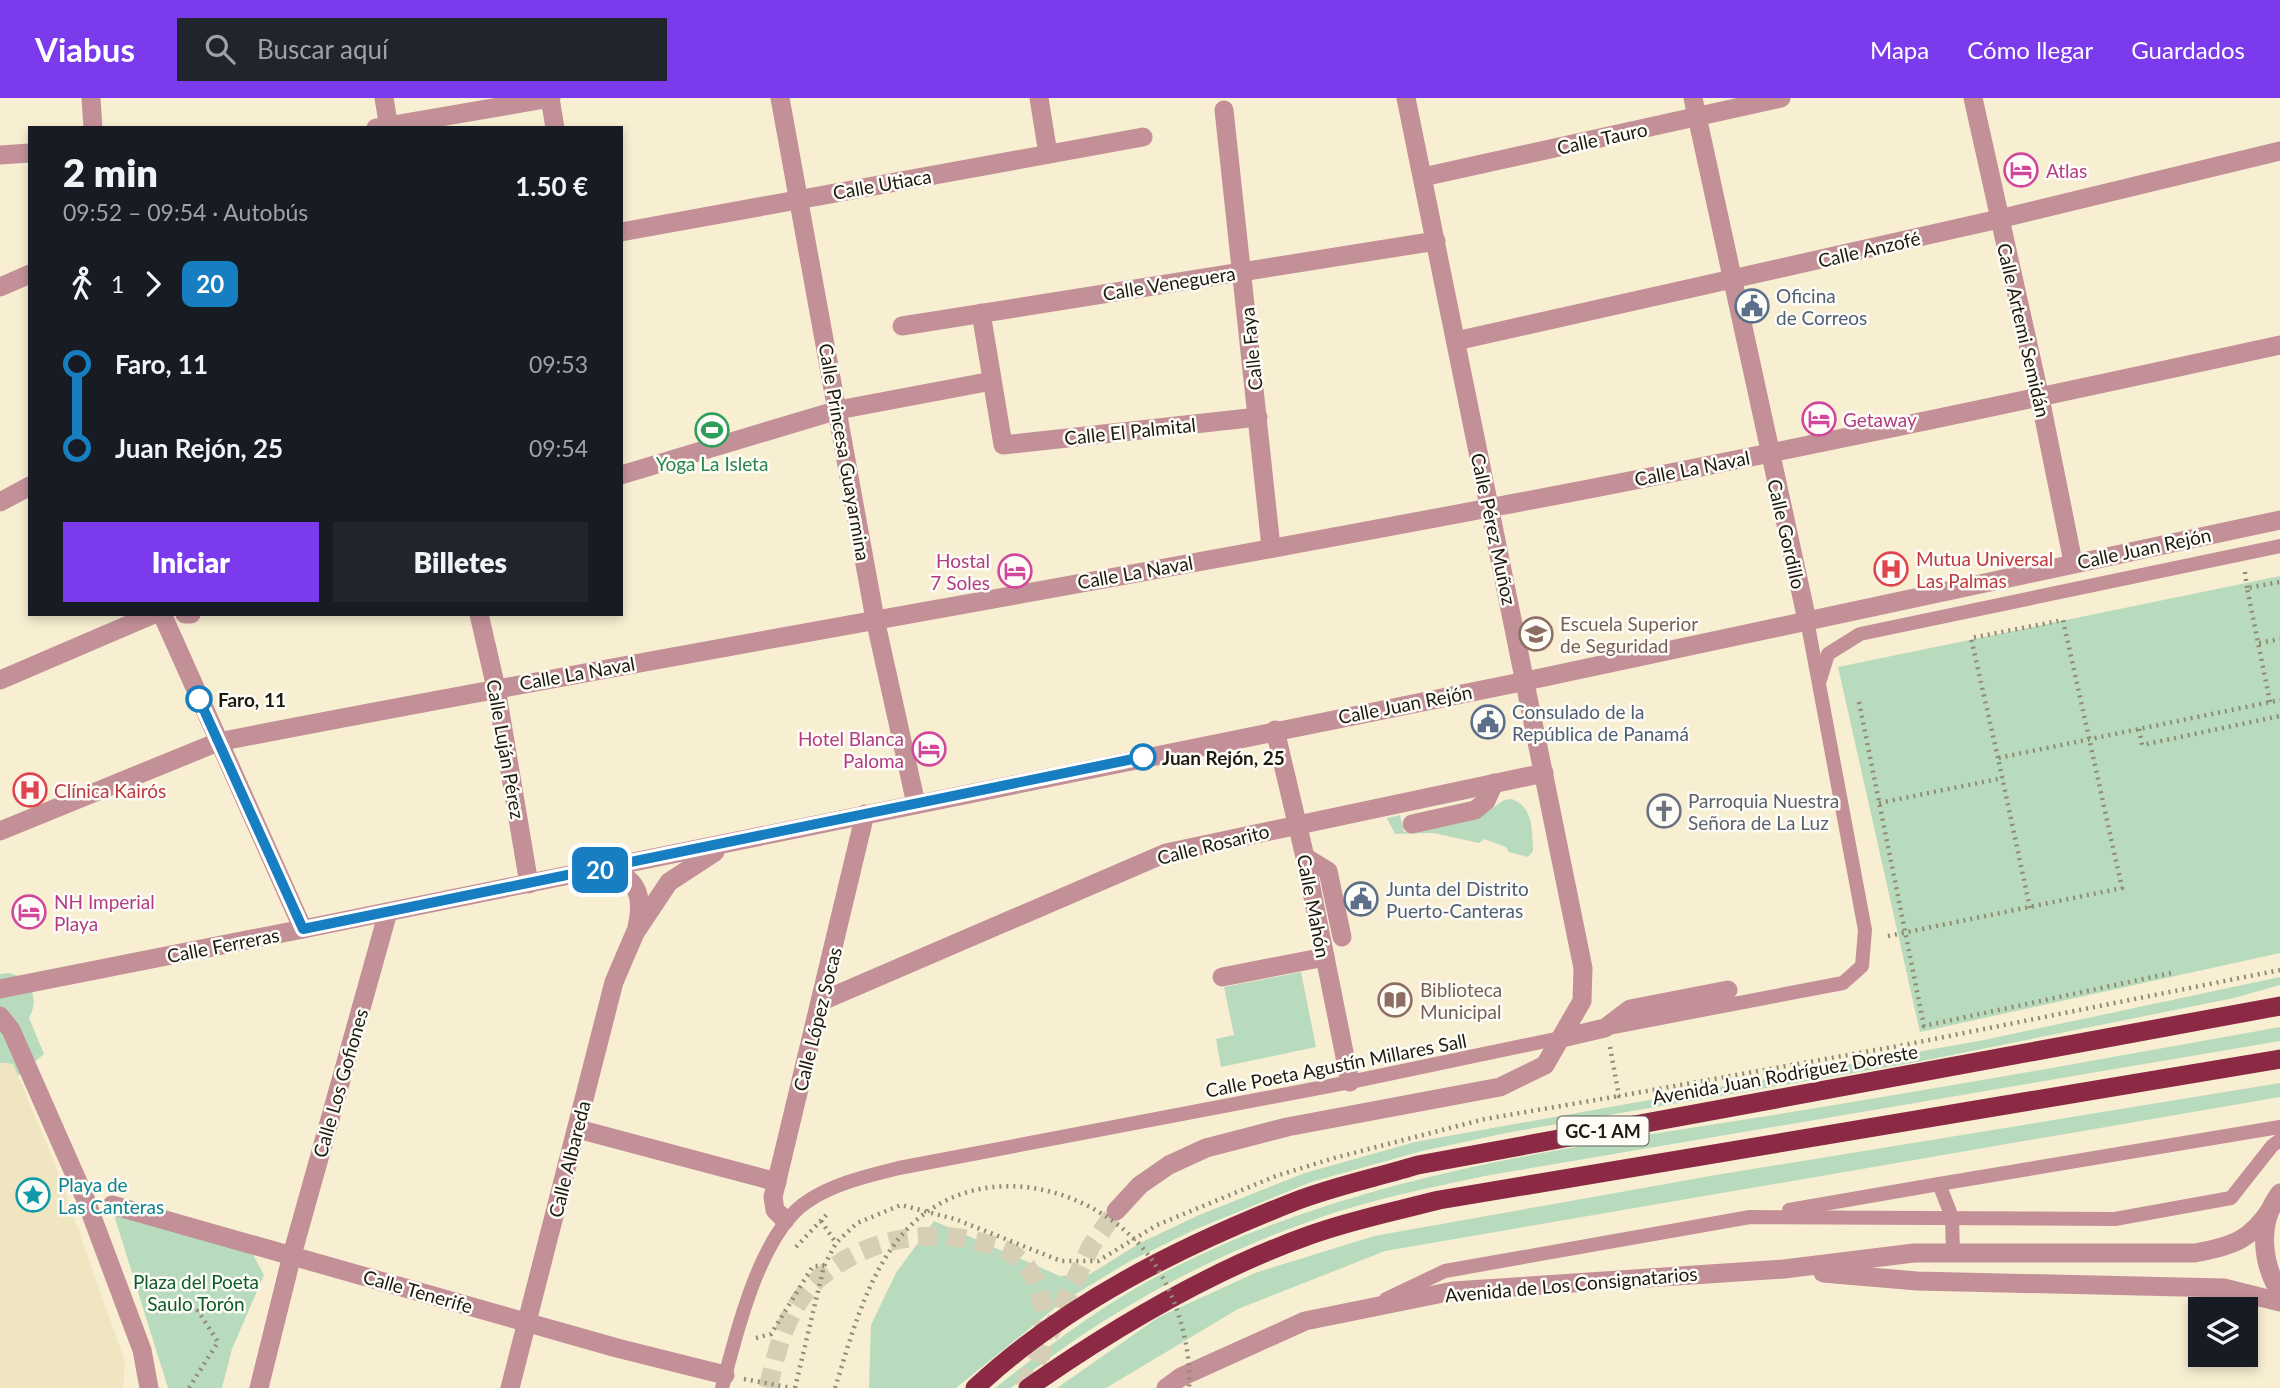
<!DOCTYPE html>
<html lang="es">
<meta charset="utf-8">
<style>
:root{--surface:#171b24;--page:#20242c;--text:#f1f3f6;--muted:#9ea1a6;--accent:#7c3aed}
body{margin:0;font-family:Lato,sans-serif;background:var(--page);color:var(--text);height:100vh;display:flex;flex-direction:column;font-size:26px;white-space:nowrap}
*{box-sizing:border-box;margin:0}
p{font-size:23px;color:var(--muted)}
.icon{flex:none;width:38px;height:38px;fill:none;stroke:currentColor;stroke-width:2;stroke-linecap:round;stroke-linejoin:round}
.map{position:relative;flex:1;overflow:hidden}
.sheet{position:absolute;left:28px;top:28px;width:595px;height:490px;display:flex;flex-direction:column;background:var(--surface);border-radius:0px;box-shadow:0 4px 10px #0003}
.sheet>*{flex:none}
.badge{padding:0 14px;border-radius:10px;font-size:24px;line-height:46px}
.tools{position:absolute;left:2188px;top:1199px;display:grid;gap:14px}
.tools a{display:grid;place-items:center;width:70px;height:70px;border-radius:0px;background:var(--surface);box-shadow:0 4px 10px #0003;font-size:35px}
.map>.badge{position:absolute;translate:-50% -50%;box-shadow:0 0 0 4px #fff}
.legs{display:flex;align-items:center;gap:10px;height:77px;padding:0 35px;font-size:23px}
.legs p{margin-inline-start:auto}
.summary{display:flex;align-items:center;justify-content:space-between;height:119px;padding:0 35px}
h1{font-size:38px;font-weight:800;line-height:52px}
.button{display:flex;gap:14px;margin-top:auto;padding:14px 35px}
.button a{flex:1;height:80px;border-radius:0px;background:var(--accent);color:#fff;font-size:28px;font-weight:800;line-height:80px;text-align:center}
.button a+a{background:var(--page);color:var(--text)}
ul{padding:0 35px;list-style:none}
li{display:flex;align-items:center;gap:24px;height:84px;font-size:26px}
li i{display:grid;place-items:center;width:10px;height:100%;margin:0 9px;background:currentColor}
li i::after{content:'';width:18px;height:18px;margin:-9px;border:5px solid;border-radius:50%;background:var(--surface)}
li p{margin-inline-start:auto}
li:first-child i{background:linear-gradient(#0000 50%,currentColor 0)}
li:last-child i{background:linear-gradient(currentColor 50%,#0000 0)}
header{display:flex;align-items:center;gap:42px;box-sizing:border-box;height:98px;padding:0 35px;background:var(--accent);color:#fff}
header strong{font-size:33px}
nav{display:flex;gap:38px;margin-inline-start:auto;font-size:24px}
.search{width:490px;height:63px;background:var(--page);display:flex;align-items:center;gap:18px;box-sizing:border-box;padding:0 24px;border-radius:0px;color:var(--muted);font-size:26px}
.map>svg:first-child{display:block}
.green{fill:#b7dbbc}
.sand{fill:#efe5c0}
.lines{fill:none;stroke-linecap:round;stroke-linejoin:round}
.trunk-tunnel{stroke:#d7cfb5;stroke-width:19;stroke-dasharray:19 10;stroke-linecap:butt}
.path{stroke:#918b76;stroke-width:4.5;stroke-dasharray:2 5;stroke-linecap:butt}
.service{stroke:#c49098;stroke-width:14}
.pedestrian{stroke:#c49098;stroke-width:19}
.minor{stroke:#c49098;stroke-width:19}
.tertiary{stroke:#c49098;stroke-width:19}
.trunk{stroke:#8c2a46;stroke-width:19}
.path-bridge{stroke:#918b76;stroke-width:4.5;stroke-dasharray:2 5;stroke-linecap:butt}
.line-1-casing{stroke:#fff;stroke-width:16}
.line-1{stroke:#187ec2;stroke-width:10}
.stop-1-dot{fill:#fff;stroke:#187ec2;stroke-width:3.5}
.labels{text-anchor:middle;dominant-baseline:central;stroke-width:5;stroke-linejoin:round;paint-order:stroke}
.shield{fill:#fefcf6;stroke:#605e54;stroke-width:2}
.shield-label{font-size:18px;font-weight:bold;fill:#1d1a0f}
.street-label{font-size:19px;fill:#1d1a0f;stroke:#fefcf6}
.hotel-label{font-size:19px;fill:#b23c85;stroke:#fefcf6;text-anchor:start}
.service-label{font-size:19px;fill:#4e5e75;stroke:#fefcf6;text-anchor:start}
.leisure-label{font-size:19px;fill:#27864d;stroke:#fefcf6}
.health-label{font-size:19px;fill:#be3a42;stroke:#fefcf6;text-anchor:start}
.education-label{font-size:19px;fill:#785e54;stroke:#fefcf6;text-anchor:start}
.stop-label{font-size:19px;font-weight:bold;fill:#1d1a0f;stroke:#fefcf6;text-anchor:start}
.worship-label{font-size:19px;fill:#5b616d;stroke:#fefcf6;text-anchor:start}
.culture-label{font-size:19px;fill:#0d838f;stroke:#fefcf6;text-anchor:start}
.park-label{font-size:19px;fill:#0c5c27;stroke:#fefcf6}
</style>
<header>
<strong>Viabus</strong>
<div class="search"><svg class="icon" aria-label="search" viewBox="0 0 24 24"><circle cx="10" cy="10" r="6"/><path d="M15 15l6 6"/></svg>Buscar aquí</div>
<nav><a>Mapa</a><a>Cómo llegar</a><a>Guardados</a></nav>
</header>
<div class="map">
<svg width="2280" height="1290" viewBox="0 0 2280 1290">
<rect width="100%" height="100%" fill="#f8efd2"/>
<!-- green -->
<g class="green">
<polygon points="2280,478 2280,855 1920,934 1838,569"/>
<path d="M1512 701C1534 710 1532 732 1533 753L1528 759 1509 754 1506 749 1484 741 1479 745 1433 735 1395 736 1387 720 1400 717 1404 734 1484 716 1504 702Z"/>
<polygon points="1301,874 1316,949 1221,969 1216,941 1234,937 1224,889"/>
<path d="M9 875C31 879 40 901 29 920L44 956 18 978 13 966 0 965V876Z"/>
<polygon points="2280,879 2280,887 2234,900 1922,963 1511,1034 1422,1053 1311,1084 1194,1132 1130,1163 1061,1205 956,1290 869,1290 871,1227 896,1175 934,1123 1060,1178 1090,1176 1140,1145 1199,1117 1305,1075 1415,1044 1984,942"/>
<path d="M2280 929V943L1490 1077C1432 1089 1372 1101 1316 1121 1205 1160 1101 1216 1011 1290H995C1052 1245 1110 1201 1175 1169 1368 1072 1588 1047 1798 1013 1959 987 2120 958 2280 929Z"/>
<polygon points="2280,985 2280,999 1385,1153 1238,1211 1106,1290 1057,1290 1159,1219 1255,1175 1374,1138 1716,1077"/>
<polygon points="113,1114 250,1151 264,1177 232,1251 222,1290 168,1290"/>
</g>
<!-- sand -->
<polygon class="sand" points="0,965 13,966 55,1066 125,1264 123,1290 0,1290"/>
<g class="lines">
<!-- trunk-tunnel -->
<g class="trunk-tunnel">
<path d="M768 1290C777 1252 786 1212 815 1184 859 1143 923 1129 980 1144 993 1147 1009 1151 1019 1161 1048 1186 1046 1227 1040 1261"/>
<polyline points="1024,1290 1091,1148 1116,1113"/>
</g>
<!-- path -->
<g class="path">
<polyline points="2245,474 2247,490"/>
<polyline points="2259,545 2280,541"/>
<polyline points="1859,604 1924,928 2171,875"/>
<polyline points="2270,604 2247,490 2280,484"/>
<polyline points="2139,631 2142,647 2280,618"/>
<polyline points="1879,705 2003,680"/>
<polyline points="2030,810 1998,660 2280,602"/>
<polyline points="1888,838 2122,790 2063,522 1971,540 1998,660"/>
<polyline points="1610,949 1619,998 1909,946 2280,872"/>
<polyline points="821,1123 836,1145"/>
<polyline points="796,1149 827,1116"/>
<polyline points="756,1240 771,1236 813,1168 824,1168"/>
<polyline points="744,1281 792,1290"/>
<polyline points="189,1290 218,1244 198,1213 204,1209"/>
<polyline points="795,1290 824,1168 836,1145 857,1125 901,1107 955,1121 1061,1163 1098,1163 1157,1127 1276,1078 1334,1060 1485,1021 1619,998"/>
</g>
<!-- service -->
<g class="service">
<polyline points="1820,582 1828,556 1860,536 2280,448"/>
<polyline points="1608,930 1843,885 1862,868 1865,832 1807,522"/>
<polyline points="1789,1112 1939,1086"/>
<polyline points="1953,1155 1952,1119 1939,1086 2280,1029"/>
<polyline points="1386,1201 1445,1173 1750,1119 2115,1121 2231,1100 2272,1048 2280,1042"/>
<path d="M722 1290C736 1236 760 1134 808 1103 835 1085 868 1078 899 1070L1350 984 1565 939"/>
</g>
<!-- pedestrian -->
<g class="pedestrian">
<polyline points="0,582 154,516"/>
<polyline points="0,733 218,644"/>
<polyline points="0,891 303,831"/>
<polyline points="0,918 11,932 85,1100 142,1252 149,1290"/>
<polyline points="578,1031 777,1084"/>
<polyline points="112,1107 617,1250 725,1277"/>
<polyline points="259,1290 292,1157 388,814"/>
</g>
<!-- minor -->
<g class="minor">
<polyline points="384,0 389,30"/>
<polyline points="550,0 555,30"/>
<polyline points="780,0 875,521 916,706"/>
<polyline points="1039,0 1048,56"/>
<polyline points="1693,0 1807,522"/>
<polyline points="1973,0 2040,300 2073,464"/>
<polyline points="1224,12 1271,449"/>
<polyline points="376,30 551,0"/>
<polyline points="0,57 30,55"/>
<polyline points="1423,79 1781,0"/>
<polyline points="621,134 1143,39"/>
<polyline points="0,189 30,176"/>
<polyline points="981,215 1003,347 1258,319"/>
<polyline points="902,228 1436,143"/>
<polyline points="1456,243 1999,121 2280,53"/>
<polyline points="621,377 838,312 992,283"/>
<polyline points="0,404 30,388"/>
<polyline points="185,516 191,516"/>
<polyline points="479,516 496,590 529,786"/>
<polyline points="1275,632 1305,759 1350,984"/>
<path d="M218 644C642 561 1069 490 1494 409 1757 360 2019 304 2280 247"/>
<polyline points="1412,726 1475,712 1486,703 1494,685"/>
<polyline points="1305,759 1328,773 1342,839"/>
<polyline points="1222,879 1325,859"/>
<polyline points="822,903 1166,755 1544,675"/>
<polyline points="1562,940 1605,930 1630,911 1728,892"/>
<path d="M2280 1095C2257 1125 2262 1165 2280 1195"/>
<polyline points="785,1122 775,1112 773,1099 865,716"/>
<polyline points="1823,1175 1917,1183 2224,1190 2280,1204"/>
<path d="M1166 1290 1181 1279 1305 1223 1453 1193 1784 1171 1914 1155H2195C2233 1148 2251 1142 2272 1109"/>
</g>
<!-- tertiary -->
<g class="tertiary">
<polyline points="91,0 93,30"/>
<polyline points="162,516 303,831 1526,583 2280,422"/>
<path d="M604 772C638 777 644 799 637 829"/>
<polyline points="1116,1113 1140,1087 1169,1067 1206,1050 1287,1029 1500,989 1545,967 1582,903 1583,870 1406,0"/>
<polyline points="510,1290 614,884 635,835 669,784 715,754"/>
</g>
<!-- trunk -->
<g class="trunk">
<path d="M975 1290C1066 1205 1181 1148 1296 1103 1335 1088 1378 1079 1418 1067L2280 908"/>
<path d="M1028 1290C1115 1229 1209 1173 1310 1137 1351 1122 1396 1113 1439 1102L2280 961"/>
</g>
<!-- path-bridge -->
<path class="path-bridge" d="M835 1290C853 1233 871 1160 919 1120 983 1067 1075 1085 1132 1139 1170 1174 1192 1240 1189 1290"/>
</g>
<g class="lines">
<defs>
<polyline id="line-1" points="199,601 303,831 1143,659"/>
</defs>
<!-- line-1 casing -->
<use href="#line-1" class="line-1-casing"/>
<!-- line-1 -->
<use href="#line-1" class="line-1"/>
</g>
<!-- icons -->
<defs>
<symbol id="hotel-ring" viewBox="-11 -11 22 22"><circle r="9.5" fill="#fefcf6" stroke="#d1479c" stroke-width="1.5"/><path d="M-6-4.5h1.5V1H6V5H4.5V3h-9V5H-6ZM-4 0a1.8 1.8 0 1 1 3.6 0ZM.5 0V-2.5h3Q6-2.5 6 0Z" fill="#d1479c"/></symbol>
<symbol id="civic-ring" viewBox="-11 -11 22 22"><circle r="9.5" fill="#fefcf6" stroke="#5c6f8a" stroke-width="1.5"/><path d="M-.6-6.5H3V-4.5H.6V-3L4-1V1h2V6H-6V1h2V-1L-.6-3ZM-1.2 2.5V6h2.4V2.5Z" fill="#5c6f8a"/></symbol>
<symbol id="stadium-ring" viewBox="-11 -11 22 22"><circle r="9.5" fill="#fefcf6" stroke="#2e9e5b" stroke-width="1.5"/><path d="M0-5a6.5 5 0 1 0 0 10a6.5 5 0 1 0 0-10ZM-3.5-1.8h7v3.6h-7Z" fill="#2e9e5b"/></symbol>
<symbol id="hospital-ring" viewBox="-11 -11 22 22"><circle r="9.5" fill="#fefcf6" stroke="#e0444e" stroke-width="1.5"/><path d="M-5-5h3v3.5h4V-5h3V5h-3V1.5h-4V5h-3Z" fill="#e0444e"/></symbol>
<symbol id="university-ring" viewBox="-11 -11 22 22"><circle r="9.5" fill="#fefcf6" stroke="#8d6e63" stroke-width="1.5"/><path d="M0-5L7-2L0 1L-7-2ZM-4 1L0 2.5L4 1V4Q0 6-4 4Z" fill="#8d6e63"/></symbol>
<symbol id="church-ring" viewBox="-11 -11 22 22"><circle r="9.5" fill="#fefcf6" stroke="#6b7280" stroke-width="1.5"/><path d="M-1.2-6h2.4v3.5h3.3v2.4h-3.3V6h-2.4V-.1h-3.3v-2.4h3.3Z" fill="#6b7280"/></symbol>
<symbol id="library-ring" viewBox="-11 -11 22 22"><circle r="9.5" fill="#fefcf6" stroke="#8d6e63" stroke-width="1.5"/><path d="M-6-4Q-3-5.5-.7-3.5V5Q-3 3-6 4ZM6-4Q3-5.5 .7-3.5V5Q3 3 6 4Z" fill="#8d6e63"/></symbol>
<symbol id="sight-ring" viewBox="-11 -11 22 22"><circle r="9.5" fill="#fefcf6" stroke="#0f9aa8" stroke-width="1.5"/><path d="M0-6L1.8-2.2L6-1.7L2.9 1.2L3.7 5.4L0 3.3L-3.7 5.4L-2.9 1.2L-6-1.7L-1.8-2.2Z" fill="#0f9aa8"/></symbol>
</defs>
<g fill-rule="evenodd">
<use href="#hotel-ring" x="2002" y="53" width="38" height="38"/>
<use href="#civic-ring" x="1733" y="189" width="38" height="38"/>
<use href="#hotel-ring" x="1800" y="302" width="38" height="38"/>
<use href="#stadium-ring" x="693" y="313" width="38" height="38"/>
<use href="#hospital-ring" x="1872" y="452" width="38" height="38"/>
<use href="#hotel-ring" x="996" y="454" width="38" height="38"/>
<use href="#university-ring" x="1517" y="517" width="38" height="38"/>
<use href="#civic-ring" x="1469" y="605" width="38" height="38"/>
<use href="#hotel-ring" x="910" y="632" width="38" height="38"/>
<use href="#hospital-ring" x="11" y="673" width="38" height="38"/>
<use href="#church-ring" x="1645" y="694" width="38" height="38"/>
<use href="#civic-ring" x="1342" y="782" width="38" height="38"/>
<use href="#hotel-ring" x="10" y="795" width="38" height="38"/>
<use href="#library-ring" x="1376" y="883" width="38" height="38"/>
<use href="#sight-ring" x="14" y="1078" width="38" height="38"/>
</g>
<!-- markers -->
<g class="stop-1-dot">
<circle cx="199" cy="601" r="12"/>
<circle cx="1143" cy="659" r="12"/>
</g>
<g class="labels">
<!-- shield labels -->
<rect class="shield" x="1557.5" y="1018.5" width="91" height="29" rx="5"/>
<g class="shield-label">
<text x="1603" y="1033">GC-1 AM</text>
</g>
<!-- street labels -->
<g class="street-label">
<text transform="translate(1602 40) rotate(-12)">Calle Tauro</text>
<text transform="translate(882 86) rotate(-10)">Calle Utiaca</text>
<text transform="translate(1869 151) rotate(-13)">Calle Anzofé</text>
<text transform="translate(1169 185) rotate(-9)">Calle Veneguera</text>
<text transform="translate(2024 232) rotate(77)">Calle Artemi Semidán</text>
<text transform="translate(1251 251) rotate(-96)">Calle Faya</text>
<text transform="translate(1130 333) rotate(-6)">Calle El Palmital</text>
<text transform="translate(845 354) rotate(80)">Calle Princesa Guayarmina</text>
<text transform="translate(1692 370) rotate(-11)">Calle La Naval</text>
<text transform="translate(1494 431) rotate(78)">Calle Pérez Muñoz</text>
<text transform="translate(1787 436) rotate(77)">Calle Gordillo</text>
<text transform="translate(2144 450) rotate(-12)">Calle Juan Rejón</text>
<text transform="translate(1135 474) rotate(-10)">Calle La Naval</text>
<text transform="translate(577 575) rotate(-10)">Calle La Naval</text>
<text transform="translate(1405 606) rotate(-11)">Calle Juan Rejón</text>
<text transform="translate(506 651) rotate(80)">Calle Luján Pérez</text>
<text transform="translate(1213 746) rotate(-14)">Calle Rosarito</text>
<text transform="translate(1314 808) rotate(79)">Calle Mahón</text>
<text transform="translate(223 847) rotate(-11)">Calle Ferreras</text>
<text transform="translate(817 921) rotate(-76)">Calle López Socas</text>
<text transform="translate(1336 967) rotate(-11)">Calle Poeta Agustín Millares Sall</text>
<text transform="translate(1785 976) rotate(-10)">Avenida Juan Rodríguez Doreste</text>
<text transform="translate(340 985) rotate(-74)">Calle Los Gofiones</text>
<text transform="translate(569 1061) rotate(-76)">Calle Albareda</text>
<text transform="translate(1571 1186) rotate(-5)">Avenida de Los Consignatarios</text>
<text transform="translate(418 1193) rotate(16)">Calle Tenerife</text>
</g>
<!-- hotel labels -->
<g class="hotel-label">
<text x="2046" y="72">Atlas</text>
<text x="1843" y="321">Getaway</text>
<text x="990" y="462" text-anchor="end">Hostal<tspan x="990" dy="22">7 Soles</tspan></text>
<text x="904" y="640" text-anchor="end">Hotel Blanca<tspan x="904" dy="22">Paloma</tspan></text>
<text x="54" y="803">NH Imperial<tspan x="54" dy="22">Playa</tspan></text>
</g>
<!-- service labels -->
<g class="service-label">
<text x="1776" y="197">Oficina<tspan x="1776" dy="22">de Correos</tspan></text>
<text x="1512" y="613">Consulado de la<tspan x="1512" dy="22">República de Panamá</tspan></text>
<text x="1386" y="790">Junta del Distrito<tspan x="1386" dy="22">Puerto-Canteras</tspan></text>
</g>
<!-- leisure labels -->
<g class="leisure-label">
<text x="712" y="365">Yoga La Isleta</text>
</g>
<!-- health labels -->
<g class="health-label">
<text x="1916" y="460">Mutua Universal<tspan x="1916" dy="22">Las Palmas</tspan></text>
<text x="54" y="692">Clínica Kairós</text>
</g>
<!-- education labels -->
<g class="education-label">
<text x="1560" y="525">Escuela Superior<tspan x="1560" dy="22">de Seguridad</tspan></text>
<text x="1420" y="891">Biblioteca<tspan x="1420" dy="22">Municipal</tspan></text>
</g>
<!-- stop labels -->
<g class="stop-label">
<text x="218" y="601">Faro, 11</text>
<text x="1162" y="659">Juan Rejón, 25</text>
</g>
<!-- worship labels -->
<g class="worship-label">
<text x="1688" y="702">Parroquia Nuestra<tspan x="1688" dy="22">Señora de La Luz</tspan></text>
</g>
<!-- culture labels -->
<g class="culture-label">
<text x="58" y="1086">Playa de<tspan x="58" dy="22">Las Canteras</tspan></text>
</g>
<!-- park labels -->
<g class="park-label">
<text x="196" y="1183">Plaza del Poeta<tspan x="196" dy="22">Saulo Torón</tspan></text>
</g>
</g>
</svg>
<div class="tools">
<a><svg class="icon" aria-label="layers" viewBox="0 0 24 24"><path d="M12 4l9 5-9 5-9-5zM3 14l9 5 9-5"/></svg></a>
</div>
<b class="badge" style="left:600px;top:772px;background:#187ec2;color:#fff">20</b>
<section class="sheet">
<div class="summary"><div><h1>2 min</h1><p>09:52 – 09:54 · Autobús</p></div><b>1.50 €</b></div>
<div class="legs"><svg class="icon" aria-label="walk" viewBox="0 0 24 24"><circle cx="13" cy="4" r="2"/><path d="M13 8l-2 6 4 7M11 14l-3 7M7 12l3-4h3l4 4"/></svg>1<svg class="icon" aria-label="forward" viewBox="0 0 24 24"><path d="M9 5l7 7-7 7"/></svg><b class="badge" style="background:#187ec2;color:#fff">20</b></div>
<ul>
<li><i style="color:#187ec2"></i><b>Faro, 11</b><p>09:53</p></li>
<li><i style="color:#187ec2"></i><b>Juan Rejón, 25</b><p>09:54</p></li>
</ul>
<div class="button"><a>Iniciar</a><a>Billetes</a></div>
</section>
</div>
